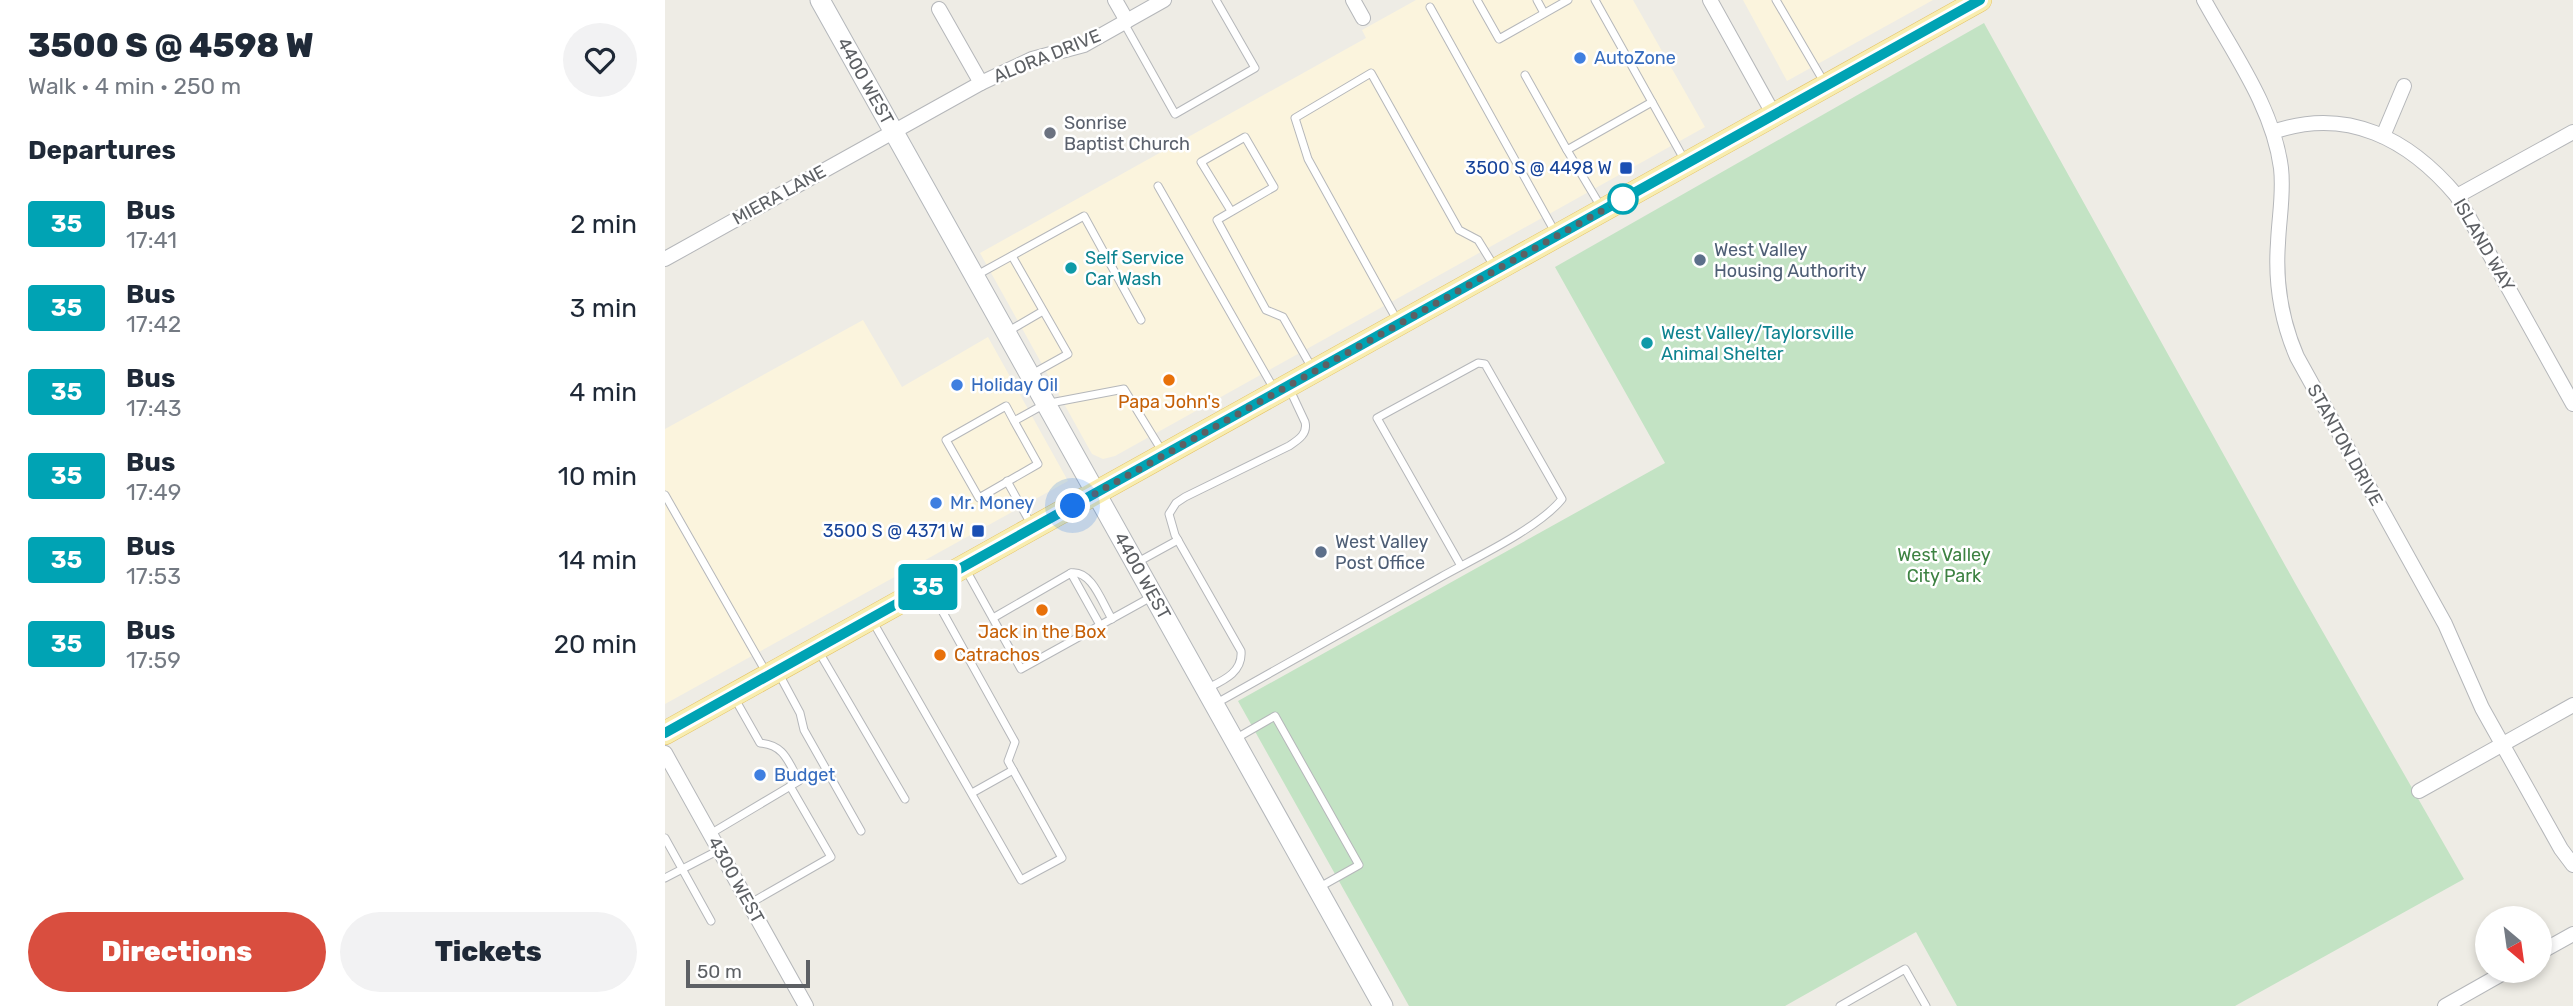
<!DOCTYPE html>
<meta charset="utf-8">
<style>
:root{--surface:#fff;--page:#f2f2f3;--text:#1f2937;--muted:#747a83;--accent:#d94e3f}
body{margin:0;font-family:Rubik,sans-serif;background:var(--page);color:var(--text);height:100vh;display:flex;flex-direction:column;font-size:26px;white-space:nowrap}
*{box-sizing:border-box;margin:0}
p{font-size:23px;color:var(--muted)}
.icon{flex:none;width:38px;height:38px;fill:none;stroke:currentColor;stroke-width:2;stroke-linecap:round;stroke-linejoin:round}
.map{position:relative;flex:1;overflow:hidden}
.panel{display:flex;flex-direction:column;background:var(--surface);width:665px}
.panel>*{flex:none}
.badge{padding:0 14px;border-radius:5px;font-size:24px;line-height:46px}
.needle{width:46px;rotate:151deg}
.buttons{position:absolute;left:1810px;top:906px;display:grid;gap:14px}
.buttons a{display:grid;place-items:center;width:77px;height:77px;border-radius:50%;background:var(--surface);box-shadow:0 4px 10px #0003;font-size:35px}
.scale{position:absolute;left:21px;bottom:18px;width:124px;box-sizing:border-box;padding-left:7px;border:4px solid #5d6064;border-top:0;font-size:19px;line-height:24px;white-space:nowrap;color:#5d6064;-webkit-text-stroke:5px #fff;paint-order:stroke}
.you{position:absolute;width:35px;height:35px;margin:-18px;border:5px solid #fff;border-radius:50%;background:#1a73e8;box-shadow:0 0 0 10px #1a73e833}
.map>.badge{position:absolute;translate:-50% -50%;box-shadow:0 0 0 4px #fff}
h2{padding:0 28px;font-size:26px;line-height:63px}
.round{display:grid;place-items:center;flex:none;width:74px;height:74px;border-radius:37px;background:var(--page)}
.head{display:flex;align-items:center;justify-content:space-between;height:119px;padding:0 28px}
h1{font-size:33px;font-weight:800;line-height:52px}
.button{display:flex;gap:14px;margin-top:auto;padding:14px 28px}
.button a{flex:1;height:80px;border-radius:42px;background:var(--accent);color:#fff;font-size:28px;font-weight:800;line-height:80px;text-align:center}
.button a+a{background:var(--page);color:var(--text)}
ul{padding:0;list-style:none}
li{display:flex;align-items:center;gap:21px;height:84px;padding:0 28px}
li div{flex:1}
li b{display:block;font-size:26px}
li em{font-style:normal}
li .badge{min-width:77px;font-weight:700;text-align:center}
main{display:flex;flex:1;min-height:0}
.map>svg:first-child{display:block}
.commercial{fill:#fbf4dd}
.green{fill:#c3e3c4}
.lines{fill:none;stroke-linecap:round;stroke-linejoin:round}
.lane-casing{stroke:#b5b7ba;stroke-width:9}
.street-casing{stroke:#b5b7ba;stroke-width:16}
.secondary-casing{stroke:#b4b7bb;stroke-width:21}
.primary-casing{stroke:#e5c467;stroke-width:24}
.lane{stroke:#fff;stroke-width:7}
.street{stroke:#fff;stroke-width:14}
.secondary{stroke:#fff;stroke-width:19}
.primary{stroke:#f8edb0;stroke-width:23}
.line-casing{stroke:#fff;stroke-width:16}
.line{stroke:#00a3b4;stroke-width:10}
.walk{stroke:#5d6064;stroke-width:7;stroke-dasharray:0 12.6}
.shop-dot{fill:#3f7fe0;stroke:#fff;stroke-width:2.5}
.worship-dot{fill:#6b7280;stroke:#fff;stroke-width:2.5}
.transit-dot{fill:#1a4fb4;stroke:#fff;stroke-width:2.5}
.stop-dot{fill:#fff;stroke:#00a3b4;stroke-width:3.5}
.service-dot{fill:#5c6f8a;stroke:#fff;stroke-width:2.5}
.culture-dot{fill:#0f9aa8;stroke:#fff;stroke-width:2.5}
.food-dot{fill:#e8710a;stroke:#fff;stroke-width:2.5}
.labels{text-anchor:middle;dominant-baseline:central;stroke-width:5;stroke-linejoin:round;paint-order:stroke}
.street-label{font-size:18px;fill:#5d6064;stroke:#fff}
.shop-label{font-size:18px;fill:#366cbe;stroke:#fff;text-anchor:start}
.worship-label{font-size:18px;fill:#5b616d;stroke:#fff;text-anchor:start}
.transit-label{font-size:18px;fill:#164399;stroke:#fff;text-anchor:end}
.service-label{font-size:18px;fill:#4e5e75;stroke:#fff;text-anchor:start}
.culture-label{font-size:18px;fill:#0d838f;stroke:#fff;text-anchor:start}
.food-label{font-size:18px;fill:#c56008;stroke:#fff}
.park-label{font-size:18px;fill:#3d8242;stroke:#fff}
</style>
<main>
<section class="panel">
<div class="head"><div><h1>3500 S @ 4598 W</h1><p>Walk · 4 min · 250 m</p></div><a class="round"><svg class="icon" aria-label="heart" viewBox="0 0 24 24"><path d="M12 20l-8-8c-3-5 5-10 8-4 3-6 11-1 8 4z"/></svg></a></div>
<h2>Departures</h2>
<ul>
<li><span class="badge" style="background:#00a3b4;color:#fff">35</span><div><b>Bus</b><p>17:41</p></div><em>2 min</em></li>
<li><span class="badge" style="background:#00a3b4;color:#fff">35</span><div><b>Bus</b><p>17:42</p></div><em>3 min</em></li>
<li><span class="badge" style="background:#00a3b4;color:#fff">35</span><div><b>Bus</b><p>17:43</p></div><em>4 min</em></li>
<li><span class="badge" style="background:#00a3b4;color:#fff">35</span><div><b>Bus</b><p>17:49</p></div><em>10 min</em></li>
<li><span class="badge" style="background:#00a3b4;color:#fff">35</span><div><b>Bus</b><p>17:53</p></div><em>14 min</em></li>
<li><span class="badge" style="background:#00a3b4;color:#fff">35</span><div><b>Bus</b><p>17:59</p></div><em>20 min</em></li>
</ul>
<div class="button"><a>Directions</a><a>Tickets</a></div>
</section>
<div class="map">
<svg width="1908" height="1006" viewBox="0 0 1908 1006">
<rect width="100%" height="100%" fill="#eeece5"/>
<!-- commercial -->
<g class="commercial">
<polygon points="751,0 968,0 1040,127 450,456 438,459 427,454 315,253 701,38 697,30"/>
<polygon points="1078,0 1268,0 1122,81"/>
<polygon points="198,320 237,387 323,337 403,481 0,704 0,429"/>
</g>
<!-- green -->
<polygon class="green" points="1319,23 1630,583 1799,879 1570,1006 1292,1006 1251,932 1120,1006 744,1006 573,701 1000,463 890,267"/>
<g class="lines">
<defs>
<g id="lane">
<polyline points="812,0 834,39 903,0"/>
<polyline points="872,0 879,13"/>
<polyline points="930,0 1020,161"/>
<polyline points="1111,0 1159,82"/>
<polyline points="765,7 890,232"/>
<polyline points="459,23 510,114 590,68 551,0"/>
<polyline points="860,75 902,150 987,102"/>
<polyline points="902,150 936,207"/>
<polyline points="493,186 609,389"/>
<polyline points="566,211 536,162 580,137 609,187 552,220 601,310 618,317 647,368"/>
<polyline points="347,256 403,354 367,374"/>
<polyline points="312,275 419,216 476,320"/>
<polyline points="732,320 643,159 630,118 706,73 794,230 813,240 829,266"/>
<polyline points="342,332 378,311"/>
<polyline points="349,421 341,406 281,440 314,498 373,464 349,421 380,404 459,389 497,451"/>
<polyline points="342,481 366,524"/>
<polyline points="0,495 101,672"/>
<polyline points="471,563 513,540"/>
<polyline points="301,570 356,669 488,596"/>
<path d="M406 573C427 570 437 603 447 619"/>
<polyline points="328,618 406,573 435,625"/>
<polyline points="208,622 356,880 397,858 343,761 350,742 265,589"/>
<polyline points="154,652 240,799"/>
<polyline points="114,674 135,713 139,730 196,831"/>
<path d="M541 689C557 681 578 673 576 651L510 535 504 514 511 503 520 497 624 446C633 440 643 434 640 422L625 390"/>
<path d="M550 704 776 577C810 558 874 528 897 499L820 364 813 363 712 418 796 566"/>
<polyline points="570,739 610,716 694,865 653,888"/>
<polyline points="307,793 348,770"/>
<path d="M45 834 134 781C123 762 120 745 95 743L70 699"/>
<polyline points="0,838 46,921"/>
<polyline points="0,878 54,850"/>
<polyline points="84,904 166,857 125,786"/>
<polyline points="1175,1006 1240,969 1261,1006"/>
</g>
<g id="street">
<polyline points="450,0 462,21"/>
<polyline points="688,0 698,18"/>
<polyline points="1045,0 1109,115"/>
<path d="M1539 0C1568 53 1608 107 1616 168 1619 194 1614 217 1613 243 1610 283 1616 320 1632 357L1780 624 1817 708 1896 849 1908 865"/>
<polyline points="274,9 316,83"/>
<path d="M1608 132C1682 106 1744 139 1792 196L1908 404"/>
<polyline points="1718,136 1739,86"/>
<polyline points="1792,196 1908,132"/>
<polyline points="0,259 316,83 367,59 419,45 499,0"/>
<polyline points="0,753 141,1006"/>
<polyline points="1754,791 1908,705"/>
<polyline points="1874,953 1908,934"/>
<polyline points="1780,1006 1842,971"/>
</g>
<g id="secondary">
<path id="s1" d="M155 0 718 1006"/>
</g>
<polyline id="primary" points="0,733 1315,0"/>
</defs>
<!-- lane casing -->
<use href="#lane" class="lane-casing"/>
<!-- street casing -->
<use href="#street" class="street-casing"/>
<!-- secondary casing -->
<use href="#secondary" class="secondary-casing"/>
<!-- primary casing -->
<use href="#primary" class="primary-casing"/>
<!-- lane -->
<use href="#lane" class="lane"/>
<!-- street -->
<use href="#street" class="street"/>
<!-- secondary -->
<use href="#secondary" class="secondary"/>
<!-- primary -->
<use href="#primary" class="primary"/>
</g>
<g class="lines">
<defs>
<polyline id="line" points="0,733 1315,0"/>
</defs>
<!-- line casing -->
<use href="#line" class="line-casing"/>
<!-- line -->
<use href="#line" class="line"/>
<!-- walk -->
<polyline class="walk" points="408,506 958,199"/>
</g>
<!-- markers -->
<g class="shop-dot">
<circle cx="915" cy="58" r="7"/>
<circle cx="292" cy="385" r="7"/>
<circle cx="271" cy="503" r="7"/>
<circle cx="95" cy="775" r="7"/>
</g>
<circle class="worship-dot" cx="385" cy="133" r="7"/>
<g class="transit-dot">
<rect x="954" y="161" width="14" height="14" rx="3.5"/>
<rect x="306" y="524" width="14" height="14" rx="3.5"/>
</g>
<circle class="stop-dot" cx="958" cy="199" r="14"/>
<g class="service-dot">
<circle cx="1035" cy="260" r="7"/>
<circle cx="656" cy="552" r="7"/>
</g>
<g class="culture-dot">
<circle cx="406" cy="268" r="7"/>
<circle cx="982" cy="343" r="7"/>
</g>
<g class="food-dot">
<circle cx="504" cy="380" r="7"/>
<circle cx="377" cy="610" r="7"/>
<circle cx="275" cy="655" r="7"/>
</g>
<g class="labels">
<!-- street labels -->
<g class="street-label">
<text transform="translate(382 56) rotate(-22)">ALORA DRIVE</text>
<text stroke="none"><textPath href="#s1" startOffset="93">4400 WEST</textPath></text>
<text transform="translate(114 195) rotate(-29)">MIERA LANE</text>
<text transform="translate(1819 245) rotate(60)">ISLAND WAY</text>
<text transform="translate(1680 445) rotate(61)">STANTON DRIVE</text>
<text stroke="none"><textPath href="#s1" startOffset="660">4400 WEST</textPath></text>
<text transform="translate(71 880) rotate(61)">4300 WEST</text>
</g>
<!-- shop labels -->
<g class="shop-label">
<text x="929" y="58">AutoZone</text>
<text x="306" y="385">Holiday Oil</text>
<text x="285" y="503">Mr. Money</text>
<text x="109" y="775">Budget</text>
</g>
<!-- worship labels -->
<g class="worship-label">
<text x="399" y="123">Sonrise<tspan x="399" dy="21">Baptist Church</tspan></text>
</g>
<!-- transit labels -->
<g class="transit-label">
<text x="947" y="168">3500 S @ 4498 W</text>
<text x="299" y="531">3500 S @ 4371 W</text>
</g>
<!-- service labels -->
<g class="service-label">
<text x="1049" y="250">West Valley<tspan x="1049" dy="21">Housing Authority</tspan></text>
<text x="670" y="542">West Valley<tspan x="670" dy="21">Post Office</tspan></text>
</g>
<!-- culture labels -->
<g class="culture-label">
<text x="420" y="258">Self Service<tspan x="420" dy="21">Car Wash</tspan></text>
<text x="996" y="333">West Valley/Taylorsville<tspan x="996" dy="21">Animal Shelter</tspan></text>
</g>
<!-- food labels -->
<g class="food-label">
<text x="504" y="402">Papa John's</text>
<text x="377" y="632">Jack in the Box</text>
<text x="289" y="655" text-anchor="start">Catrachos</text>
</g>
<!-- park labels -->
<g class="park-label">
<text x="1279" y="555">West Valley<tspan x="1279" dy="21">City Park</tspan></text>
</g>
</g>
</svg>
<div class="buttons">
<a><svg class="needle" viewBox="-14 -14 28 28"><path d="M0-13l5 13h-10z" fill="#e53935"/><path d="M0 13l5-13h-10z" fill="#747a83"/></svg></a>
</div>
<div class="scale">50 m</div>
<div class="you" style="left:408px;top:506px"></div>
<b class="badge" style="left:263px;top:587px;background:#00a3b4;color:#fff">35</b>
</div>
</main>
